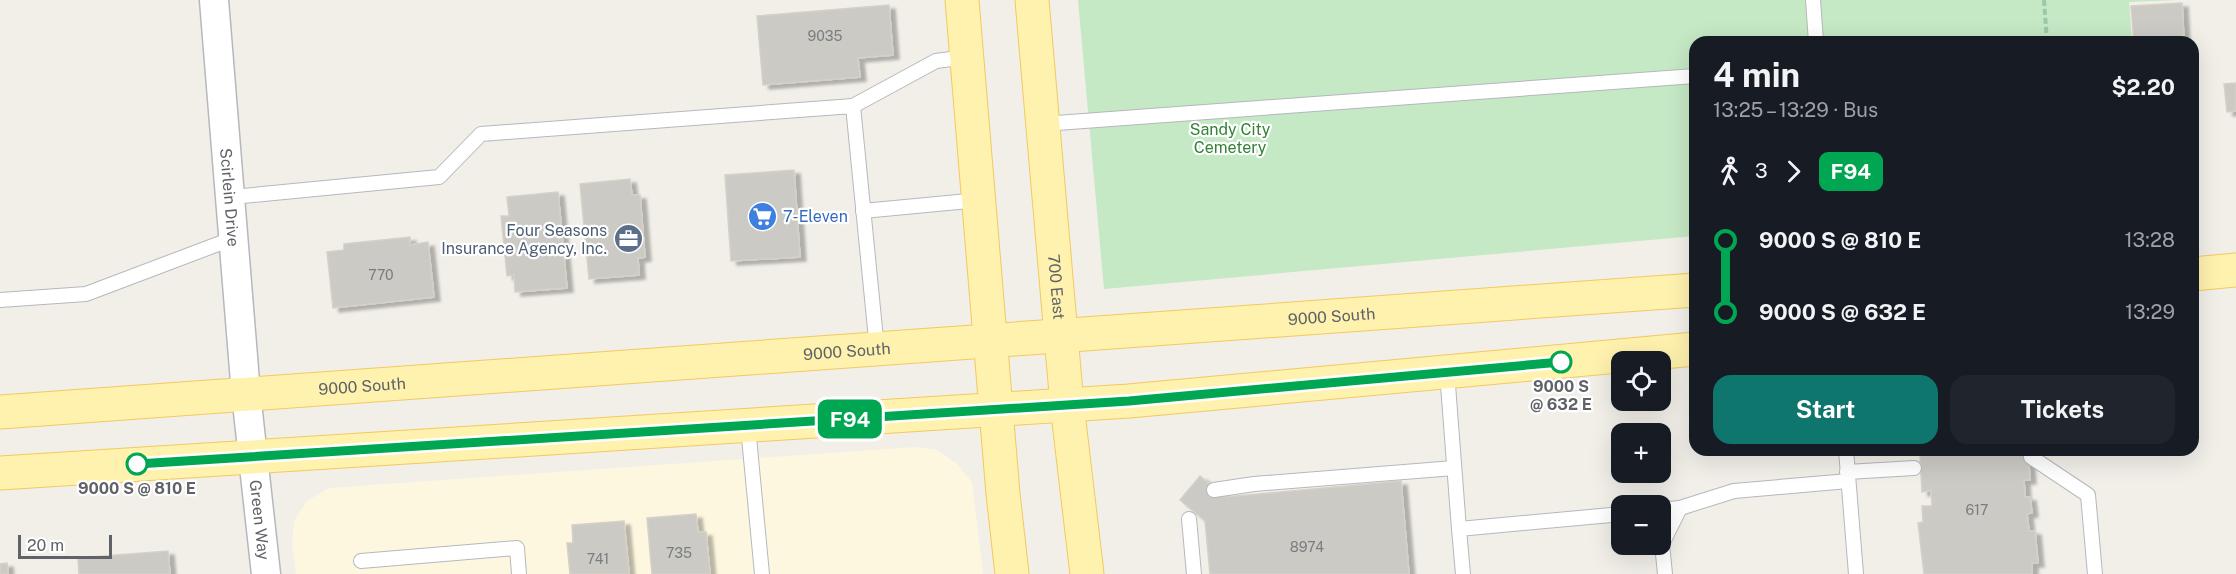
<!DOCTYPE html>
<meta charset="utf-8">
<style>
:root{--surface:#171b24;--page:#20242c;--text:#f1f3f6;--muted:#9ea1a6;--accent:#0f766e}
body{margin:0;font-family:"Public Sans",sans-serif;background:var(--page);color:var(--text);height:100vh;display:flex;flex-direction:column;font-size:22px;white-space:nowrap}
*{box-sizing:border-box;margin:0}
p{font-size:20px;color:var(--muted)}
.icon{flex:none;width:33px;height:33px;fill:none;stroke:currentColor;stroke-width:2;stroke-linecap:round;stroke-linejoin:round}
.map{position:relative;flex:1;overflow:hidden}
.details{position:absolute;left:1689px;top:36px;width:510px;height:420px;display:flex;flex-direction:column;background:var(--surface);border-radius:18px;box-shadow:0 6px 24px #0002}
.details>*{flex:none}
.badge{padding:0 12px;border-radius:9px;font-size:21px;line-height:39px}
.fabs{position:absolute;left:1611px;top:351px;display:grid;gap:12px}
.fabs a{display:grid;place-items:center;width:60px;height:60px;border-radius:12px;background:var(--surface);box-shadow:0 6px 24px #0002;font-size:30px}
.scale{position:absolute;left:18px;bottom:15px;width:94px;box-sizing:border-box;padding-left:6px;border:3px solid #5f6368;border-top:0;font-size:16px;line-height:21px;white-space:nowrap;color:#5f6368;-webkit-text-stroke:4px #fff;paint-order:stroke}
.map>.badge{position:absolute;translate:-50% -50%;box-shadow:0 0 0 3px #fff}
.legs{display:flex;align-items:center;gap:9px;height:66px;padding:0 24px;font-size:20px}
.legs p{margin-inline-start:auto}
.overview{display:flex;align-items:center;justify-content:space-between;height:102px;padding:0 24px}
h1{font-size:33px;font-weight:700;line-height:45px}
.primary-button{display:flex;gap:12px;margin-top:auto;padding:12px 24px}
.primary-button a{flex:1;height:69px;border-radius:18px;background:var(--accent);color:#fff;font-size:24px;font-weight:700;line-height:69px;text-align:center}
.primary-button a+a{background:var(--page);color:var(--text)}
ul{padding:0 24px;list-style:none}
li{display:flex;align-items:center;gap:21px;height:72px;font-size:22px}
li i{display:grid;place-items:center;width:9px;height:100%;margin:0 8px;background:currentColor}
li i::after{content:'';width:15px;height:15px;margin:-8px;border:4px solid;border-radius:50%;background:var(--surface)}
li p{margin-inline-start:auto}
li:first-child i{background:linear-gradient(#0000 50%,currentColor 0)}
li:last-child i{background:linear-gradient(currentColor 50%,#0000 0)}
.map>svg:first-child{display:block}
.commercial{fill:#fef7e0}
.green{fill:#c5e8c5}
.building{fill:#cccac5;stroke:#d6d1c6;stroke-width:1.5;filter:url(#shadow)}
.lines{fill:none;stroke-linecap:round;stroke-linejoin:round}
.service-casing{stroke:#b5b8bc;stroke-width:16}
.minor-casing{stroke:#b5b8bc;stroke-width:31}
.primary-casing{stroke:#f2c960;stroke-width:35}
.path{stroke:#9cc7a9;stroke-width:4;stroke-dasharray:6 3;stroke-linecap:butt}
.service{stroke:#fff;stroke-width:14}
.minor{stroke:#fff;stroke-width:28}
.primary{stroke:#fff2af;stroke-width:33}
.line-1-casing{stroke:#fff;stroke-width:14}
.line-1{stroke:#00a651;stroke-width:9}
.stop-1-dot{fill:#fff;stroke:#00a651;stroke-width:3}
.labels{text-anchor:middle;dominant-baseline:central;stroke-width:4.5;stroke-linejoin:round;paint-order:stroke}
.number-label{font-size:14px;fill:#7a7d7f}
.park-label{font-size:16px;fill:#348238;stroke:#fff}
.street-label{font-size:16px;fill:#5f6368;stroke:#fff}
.shop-label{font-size:16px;fill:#366cbe;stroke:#fff;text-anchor:start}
.service-label{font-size:16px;fill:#4e5e75;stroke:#fff;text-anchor:end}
.stop-label{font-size:16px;font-weight:bold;fill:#5f6368;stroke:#fff}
</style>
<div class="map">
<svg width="2236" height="574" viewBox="0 0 2236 574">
<defs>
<filter id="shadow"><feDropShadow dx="6" dy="4" stdDeviation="1.5" flood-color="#0004"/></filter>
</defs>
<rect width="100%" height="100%" fill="#f1efe8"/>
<!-- commercial -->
<polygon class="commercial" points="916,447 937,450 956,463 972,482 983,574 296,574 292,544 294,521 307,501 329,488"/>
<!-- green -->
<polygon class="green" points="1078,0 2177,0 2129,2 2132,42 1695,42 1695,236 1104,289"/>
<!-- building -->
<g class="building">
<polygon points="2182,3 2184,40 2134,42 2131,6"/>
<polygon points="889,5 893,55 858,58 860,77 763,85 757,16"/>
<polygon points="2236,83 2236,111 2227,112 2224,84"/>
<polygon points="794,170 800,257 731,261 725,175"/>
<polygon points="630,179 632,195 640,195 645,257 638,258 639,275 589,279 580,184"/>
<polygon points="558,192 567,288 515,292 514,275 507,276 501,216 509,216 507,197"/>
<polygon points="410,237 410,245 428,242 434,297 333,308 327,252 344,250 344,244"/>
<polygon points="1927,450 2028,450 2030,480 2024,480 2025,497 2030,497 2032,513 2027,514 2029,531 2035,531 2038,563 2032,563 2032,574 1924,574 1918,523 1923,522 1922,506 1932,506 1931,490 1922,492 1920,454 1927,454"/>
<polygon points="1200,476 1225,497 1401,481 1409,574 1210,574 1205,521 1180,500"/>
<polygon points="696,514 698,532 706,532 710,574 652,574 647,518"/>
<polygon points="624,521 629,574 570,574 567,543 573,543 572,525"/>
<polygon points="168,551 170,574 79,574 78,558"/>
<polygon points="7,563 8,574 0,574 0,564"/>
</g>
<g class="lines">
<defs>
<g id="service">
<polyline points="1813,0 1816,42"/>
<polyline points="853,106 936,61 966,57"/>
<polyline points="1043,124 1695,76"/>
<polyline points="232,197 439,177 481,134 853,106 877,349"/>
<polyline points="863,211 979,200"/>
<polyline points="0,300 86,294 234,238"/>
<polyline points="1447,372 1459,529"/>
<polyline points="748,427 762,574"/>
<polyline points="1846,450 1856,574"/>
<polyline points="2031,457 2088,495 2095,574"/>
<polyline points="1847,472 1914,468"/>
<polyline points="1214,490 1254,484 1454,468"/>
<polyline points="1660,510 1680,508"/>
<polyline points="1189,519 1194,574"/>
<polyline points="361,561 517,548 519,574"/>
<polyline points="1463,574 1459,529 1622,514"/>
<polyline points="1665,574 1662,544 1680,508 1734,491 1848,481"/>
</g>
<g id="minor">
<path id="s1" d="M214 0 246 394 266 574"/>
</g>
<g id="primary">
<polyline points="962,0 1003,494 1012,574"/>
<path id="s2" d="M1032 0 1067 405 1087 574"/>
<polyline points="2193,274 2236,270"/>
<path id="s3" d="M0 412 1695 290"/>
<polyline points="0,473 1129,401 1695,349"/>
</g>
</defs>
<!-- service casing -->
<use href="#service" class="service-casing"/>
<!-- minor casing -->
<use href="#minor" class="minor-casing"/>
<!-- primary casing -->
<use href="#primary" class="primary-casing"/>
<!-- path -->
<polyline class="path" points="2044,0 2047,42"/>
<!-- service -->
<use href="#service" class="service"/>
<!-- minor -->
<use href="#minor" class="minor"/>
<!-- primary -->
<use href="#primary" class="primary"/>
</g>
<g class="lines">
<defs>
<polyline id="line-1" points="137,464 1129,401 1561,362"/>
</defs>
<!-- line-1 casing -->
<use href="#line-1" class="line-1-casing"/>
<!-- line-1 -->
<use href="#line-1" class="line-1"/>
</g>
<!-- icons -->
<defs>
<symbol id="supermarket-disc" viewBox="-11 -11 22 22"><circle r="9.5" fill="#3f7fe0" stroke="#fff"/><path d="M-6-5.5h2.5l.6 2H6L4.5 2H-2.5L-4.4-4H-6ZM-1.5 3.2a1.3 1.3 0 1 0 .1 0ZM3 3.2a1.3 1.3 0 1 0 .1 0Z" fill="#fff"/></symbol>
<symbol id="office-disc" viewBox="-11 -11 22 22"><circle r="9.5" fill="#5c6f8a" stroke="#fff"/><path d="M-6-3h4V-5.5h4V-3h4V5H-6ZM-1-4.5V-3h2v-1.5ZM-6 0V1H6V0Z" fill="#fff"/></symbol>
</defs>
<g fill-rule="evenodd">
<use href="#supermarket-disc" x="746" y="200" width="33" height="33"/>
<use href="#office-disc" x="612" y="222" width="33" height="33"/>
</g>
<!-- markers -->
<g class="stop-1-dot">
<circle cx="1561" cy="362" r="10"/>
<circle cx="137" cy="464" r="10"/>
</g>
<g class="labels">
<!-- number labels -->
<g class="number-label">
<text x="825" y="36">9035</text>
<text x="381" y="275">770</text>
<text x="1977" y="510">617</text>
<text x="1307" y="547">8974</text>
<text x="679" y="553">735</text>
<text x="598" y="559">741</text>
</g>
<!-- park labels -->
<g class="park-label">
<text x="1230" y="129">Sandy City<tspan x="1230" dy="18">Cemetery</tspan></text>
</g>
<!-- street labels -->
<g class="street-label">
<text stroke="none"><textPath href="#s1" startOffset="198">Scirlein Drive</textPath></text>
<text stroke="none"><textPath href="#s2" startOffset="288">700 East</textPath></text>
<text stroke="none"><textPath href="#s3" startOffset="1335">9000 South</textPath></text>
<text stroke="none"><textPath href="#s3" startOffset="849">9000 South</textPath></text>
<text stroke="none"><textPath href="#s3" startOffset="363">9000 South</textPath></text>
<text stroke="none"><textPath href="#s1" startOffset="522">Green Way</textPath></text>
</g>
<!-- shop labels -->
<g class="shop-label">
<text x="783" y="216">7-Eleven</text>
</g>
<!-- service labels -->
<g class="service-label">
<text x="607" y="230">Four Seasons<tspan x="607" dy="18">Insurance Agency, Inc.</tspan></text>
</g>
<!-- stop labels -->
<g class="stop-label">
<text x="1561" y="386">9000 S<tspan x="1561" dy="18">@ 632 E</tspan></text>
<text x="137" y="488">9000 S @ 810 E</text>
</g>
</g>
</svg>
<div class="fabs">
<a><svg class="icon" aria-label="locate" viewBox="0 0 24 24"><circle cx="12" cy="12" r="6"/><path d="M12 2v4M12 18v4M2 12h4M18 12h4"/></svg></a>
<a>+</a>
<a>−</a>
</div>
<div class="scale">20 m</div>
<b class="badge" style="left:850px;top:419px;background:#00a651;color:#fff">F94</b>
<section class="details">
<div class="overview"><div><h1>4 min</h1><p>13:25 – 13:29 · Bus</p></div><b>$2.20</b></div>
<div class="legs"><svg class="icon" aria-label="walk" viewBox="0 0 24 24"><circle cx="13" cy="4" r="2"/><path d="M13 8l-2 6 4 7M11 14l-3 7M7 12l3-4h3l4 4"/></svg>3<svg class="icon" aria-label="forward" viewBox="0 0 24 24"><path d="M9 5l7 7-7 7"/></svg><b class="badge" style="background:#00a651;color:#fff">F94</b></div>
<ul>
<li><i style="color:#00a651"></i><b>9000 S @ 810 E</b><p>13:28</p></li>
<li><i style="color:#00a651"></i><b>9000 S @ 632 E</b><p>13:29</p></li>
</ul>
<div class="primary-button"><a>Start</a><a>Tickets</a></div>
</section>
</div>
